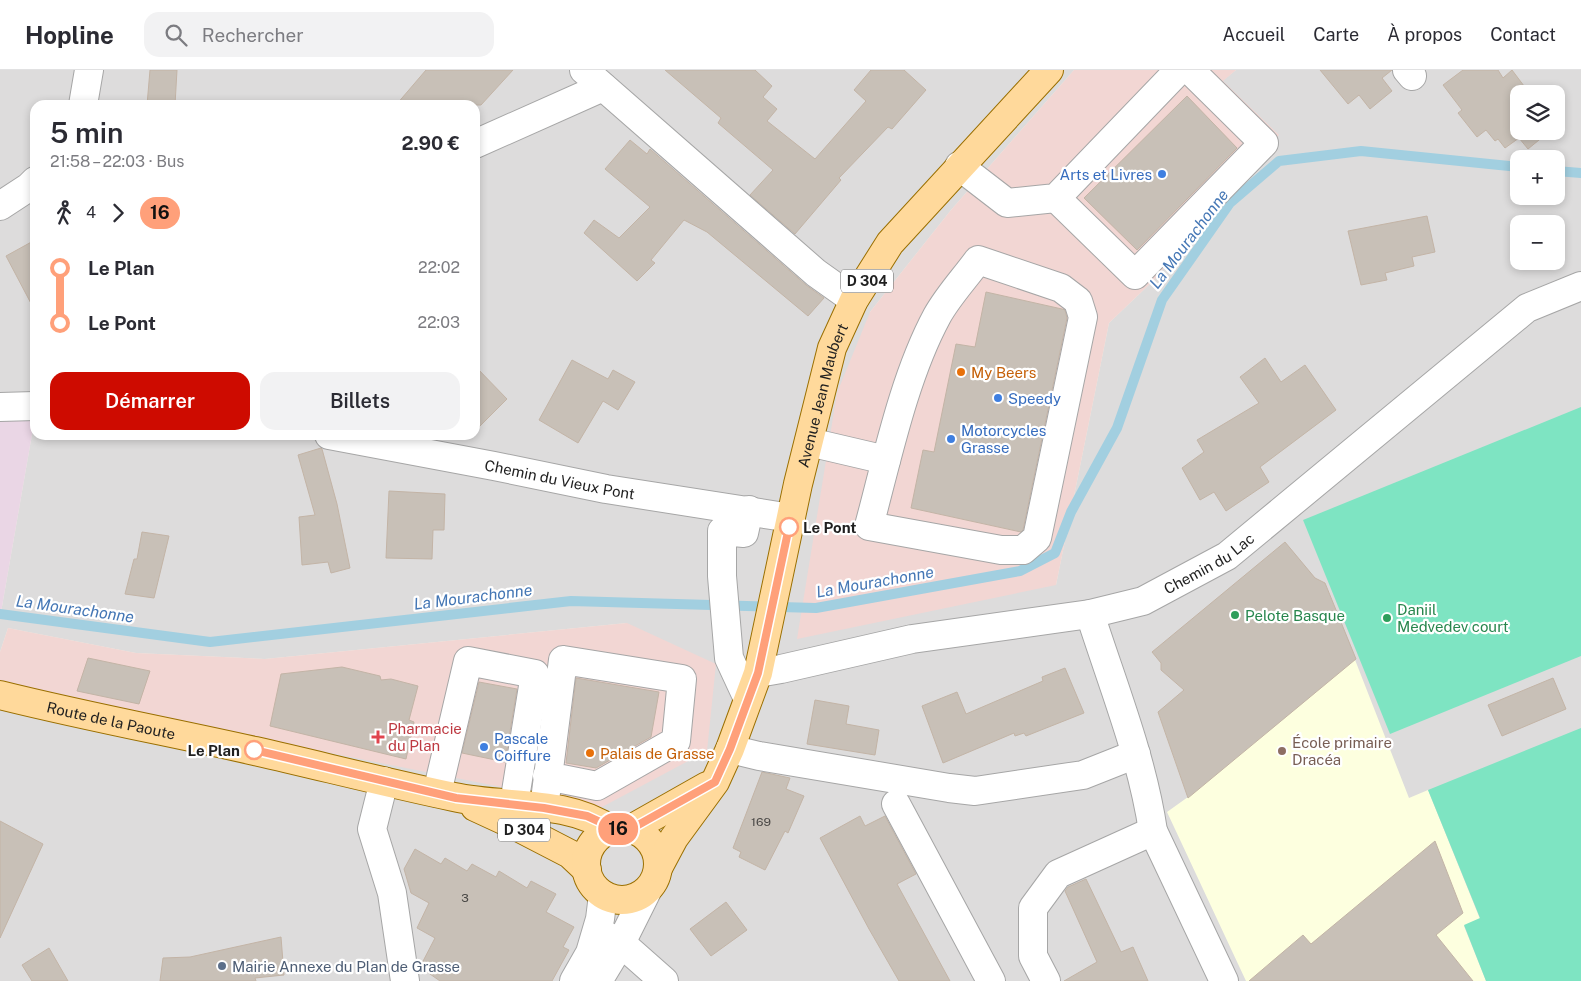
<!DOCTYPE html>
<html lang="fr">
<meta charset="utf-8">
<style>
:root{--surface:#fff;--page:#f2f2f3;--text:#2b2b33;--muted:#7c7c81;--line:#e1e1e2;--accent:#ce0b00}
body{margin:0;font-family:"Public Sans",sans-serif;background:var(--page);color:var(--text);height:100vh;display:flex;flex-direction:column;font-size:19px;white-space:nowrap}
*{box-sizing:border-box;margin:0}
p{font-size:16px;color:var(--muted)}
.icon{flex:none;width:28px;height:28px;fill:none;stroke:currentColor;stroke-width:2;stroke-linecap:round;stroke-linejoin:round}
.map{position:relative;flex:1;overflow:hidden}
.side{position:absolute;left:30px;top:30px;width:450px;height:340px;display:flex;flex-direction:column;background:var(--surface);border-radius:15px;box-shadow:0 2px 8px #0003}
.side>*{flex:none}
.badge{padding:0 10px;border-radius:16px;font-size:18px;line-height:32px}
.controls{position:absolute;left:1510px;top:15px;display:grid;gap:10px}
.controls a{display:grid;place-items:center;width:55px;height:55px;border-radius:10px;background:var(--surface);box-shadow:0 2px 8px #0003;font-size:25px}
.map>.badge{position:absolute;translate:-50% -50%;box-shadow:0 0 0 2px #fff}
.legs{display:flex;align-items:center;gap:8px;height:55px;padding:0 20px;font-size:16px}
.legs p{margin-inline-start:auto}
.overview{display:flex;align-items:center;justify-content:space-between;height:85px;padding:0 20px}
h1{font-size:28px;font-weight:600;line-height:38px}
.button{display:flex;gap:10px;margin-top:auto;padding:10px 20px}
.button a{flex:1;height:58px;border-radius:15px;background:var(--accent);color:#fff;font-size:20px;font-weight:600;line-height:58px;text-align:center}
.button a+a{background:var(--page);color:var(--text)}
ul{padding:0 20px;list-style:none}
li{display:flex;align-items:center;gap:18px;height:55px;font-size:19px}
li i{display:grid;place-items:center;width:8px;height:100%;margin:0 6px;background:currentColor}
li i::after{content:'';width:12px;height:12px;margin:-6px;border:4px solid;border-radius:50%;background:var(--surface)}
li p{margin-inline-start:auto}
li:first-child i{background:linear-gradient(#0000 50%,currentColor 0)}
li:last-child i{background:linear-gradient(currentColor 50%,#0000 0)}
header{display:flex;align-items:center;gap:30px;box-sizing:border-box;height:70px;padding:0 25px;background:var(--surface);border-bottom:1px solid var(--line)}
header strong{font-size:24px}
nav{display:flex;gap:28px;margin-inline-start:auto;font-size:18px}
.search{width:350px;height:45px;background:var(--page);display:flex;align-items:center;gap:12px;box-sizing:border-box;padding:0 18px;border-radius:15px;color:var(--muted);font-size:19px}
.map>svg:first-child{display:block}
.residential{fill:#dddcdc;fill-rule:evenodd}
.commercial{fill:#f2d6d3}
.industrial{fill:#ead6e5}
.education{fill:#fdffdf}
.pitch{fill:#7ee4c2}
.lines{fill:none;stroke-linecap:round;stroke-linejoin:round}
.stream{stroke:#a2cfe0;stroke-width:10}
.building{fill:#c8c0b7;stroke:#c3b4a6}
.minor-casing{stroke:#a6a6a6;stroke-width:30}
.major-casing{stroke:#9a6f00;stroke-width:30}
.minor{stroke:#fff;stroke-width:28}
.major{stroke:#ffd99b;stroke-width:28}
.line-1-casing{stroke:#fff;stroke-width:11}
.line-1{stroke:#ffa07a;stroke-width:8}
.shop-dot{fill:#3f7fe0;stroke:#fff;stroke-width:2}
.food-dot{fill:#e8710a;stroke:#fff;stroke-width:2}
.stop-1-dot{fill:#fff;stroke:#ffa07a;stroke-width:2.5}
.leisure-dot{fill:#2e9e5b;stroke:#fff;stroke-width:2}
.health-dot{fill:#e0444e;stroke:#fff;stroke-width:2}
.education-dot{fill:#8d6e63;stroke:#fff;stroke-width:2}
.service-dot{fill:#5c6f8a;stroke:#fff;stroke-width:2}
.labels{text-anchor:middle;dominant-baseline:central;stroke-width:4.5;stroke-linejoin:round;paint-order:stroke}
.number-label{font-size:12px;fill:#494745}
.shield{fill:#fff;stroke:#626262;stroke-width:1}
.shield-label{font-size:14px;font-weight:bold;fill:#1f1f1f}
.shop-label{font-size:15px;fill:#366cbe;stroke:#fff;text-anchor:start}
.food-label{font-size:15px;fill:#c56008;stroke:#fff;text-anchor:start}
.street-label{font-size:15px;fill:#1f1f1f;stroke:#fff}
.stop-label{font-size:15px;font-weight:bold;fill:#1f1f1f;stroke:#fff;text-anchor:start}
.leisure-label{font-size:15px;fill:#27864d;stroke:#fff;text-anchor:start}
.health-label{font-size:15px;fill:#be3a42;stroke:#fff;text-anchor:start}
.education-label{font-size:15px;fill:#785e54;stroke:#fff;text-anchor:start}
.service-label{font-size:15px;fill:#4e5e75;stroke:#fff;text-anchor:start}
.water-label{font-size:16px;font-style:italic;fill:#4577b5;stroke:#fff}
</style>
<header>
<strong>Hopline</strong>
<div class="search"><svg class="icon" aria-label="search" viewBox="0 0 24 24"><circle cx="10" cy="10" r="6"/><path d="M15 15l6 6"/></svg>Rechercher</div>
<nav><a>Accueil</a><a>Carte</a><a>À propos</a><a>Contact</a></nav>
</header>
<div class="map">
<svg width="1581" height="911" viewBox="0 0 1581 911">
<rect width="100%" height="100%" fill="#f0ede5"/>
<!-- residential -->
<path class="residential" d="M0 0H1074L951 140 870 242 1056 515 1109 253 1154 210 1222 11 1236 0H1581V911H0V611L260 669 627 553 265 589 136 583 8 558 0 582V548L35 347V365H475V35H35V327L0 324ZM1519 24H1556V61H1519ZM1519 89H1556V126H1519ZM1519 154H1556V191H1519Z"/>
<!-- commercial -->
<g class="commercial">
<polygon points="1074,0 1236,0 1223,11 1279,65 1224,125 1154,210 1109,253 1056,515 797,569 837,323 870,242 951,140"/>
<polygon points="627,553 716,594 707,681 602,737 260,669 0,611 0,582 8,558 136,583 265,589"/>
</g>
<!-- industrial -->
<polygon class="industrial" points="0,324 35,347 0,548"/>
<!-- education -->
<polygon class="education" points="1325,513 1409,728 1428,720 1480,849 1464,856 1486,911 1246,911 1167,742 1188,727 1158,642"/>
<!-- pitch -->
<g class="pitch">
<polygon points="1581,337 1581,586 1390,664 1303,450"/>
<polygon points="1581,658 1581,911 1486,911 1464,855 1480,848 1428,720"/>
</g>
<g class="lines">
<!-- stream -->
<g class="stream">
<polyline points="1556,101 1581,103"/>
<polyline points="0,544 210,572 571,531 816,538 1020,501 1055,483 1071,442 1117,358 1162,230 1230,133 1279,91 1361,81 1519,97"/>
</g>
</g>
<!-- building -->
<g class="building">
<polygon points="150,0 177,0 175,35 147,35"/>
<polygon points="426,0 513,0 481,35 396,35"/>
<polygon points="665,0 755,0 772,16 763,27 777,39 767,51 815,89 866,31 854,20 871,0 904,0 926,20 892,59 888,57 839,108 841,110 795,164 750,125 773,100 718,53 721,48"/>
<polygon points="1320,0 1392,0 1382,8 1392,21 1370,39 1359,25 1348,34"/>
<polygon points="1463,0 1498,0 1503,8 1512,0 1530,24 1519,24 1519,61 1550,61 1528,79 1519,68 1505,78 1498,69 1495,71 1486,60 1477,67 1458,43 1462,40 1443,15"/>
<polygon points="1187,26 1237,78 1137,180 1084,128"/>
<polygon points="630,70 647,84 650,79 806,215 824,228 808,246 707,162 684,150 651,190 655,193 637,211 584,163 594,150 619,168 650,137 605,99"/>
<polygon points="1427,146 1435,182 1412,187 1414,196 1385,203 1387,210 1361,215 1348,161"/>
<polygon points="35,170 35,241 6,186"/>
<polygon points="986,222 1062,239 1065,240 1067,248 1023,460 1021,462 911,438 923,380 934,382 956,274 975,277"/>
<polygon points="1265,288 1281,312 1305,295 1336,340 1260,397 1269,412 1226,441 1214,422 1200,430 1182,398 1204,382 1197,370 1259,333 1240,307"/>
<polygon points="572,290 608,309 613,300 635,312 618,340 603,331 578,373 539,350"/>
<polygon points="475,296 507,329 475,361"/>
<polygon points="321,378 322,379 337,434 350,498 331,503 328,492 302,495 299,447 315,445 298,385"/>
<polygon points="389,421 445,424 444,460 433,460 432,489 386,488"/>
<polygon points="142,462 169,466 154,528 125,524 134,489 137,489"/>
<polygon points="1285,472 1315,508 1325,513 1356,589 1188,728 1158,642 1184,620 1161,600 1161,593 1152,582"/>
<polygon points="88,588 150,601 139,634 77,621"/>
<polygon points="342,597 380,606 381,610 391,609 418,616 409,650 414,652 406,689 270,656 281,604"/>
<polygon points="1065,598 1084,643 1026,666 1024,663 1015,666 1014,663 943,693 922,636 957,622 966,644 1043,611 1042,607"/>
<polygon points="576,608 659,622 651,667 596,698 566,693"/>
<polygon points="1553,608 1566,639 1502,666 1488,635"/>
<polygon points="479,612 517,619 505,692 462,683"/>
<polygon points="815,630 849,636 846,654 879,660 875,685 807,674"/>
<polygon points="762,702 790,708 786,719 804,726 788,763 785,761 765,800 739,787 741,782 733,778"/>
<polygon points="860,746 865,756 885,746 916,804 897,814 950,911 899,911 869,859 820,768"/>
<polygon points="0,751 43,774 0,868"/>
<polygon points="1435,771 1463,843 1436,865 1473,911 1249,911 1303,865 1311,874"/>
<polygon points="415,779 441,794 445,788 467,801 472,794 496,807 499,801 527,818 531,811 556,824 546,842 574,857 563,877 569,880 552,911 440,911 420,897 435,868 417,858 429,833 411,823 404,799"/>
<polygon points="1086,809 1121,882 1133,877 1148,911 1064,911 1097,892 1065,821 1068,817"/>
<polygon points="726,832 747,860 711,886 690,859"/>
<polygon points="281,867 284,905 255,908 256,911 160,911 163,888 190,887"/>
<polygon points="49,878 68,911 32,911 22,895"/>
</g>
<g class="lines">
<defs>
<g id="minor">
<polyline points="584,0 816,203 854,230"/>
<polyline points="1407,0 1412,6"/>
<polyline points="83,35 89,0"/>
<polyline points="475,74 603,17"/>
<polyline points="959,96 1007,133 1056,128 1179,0"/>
<polyline points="1056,128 1135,205 1264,73 1190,0"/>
<polyline points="0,136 29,117 35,111"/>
<path d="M978 190 1061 218 1078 231 1083 247 1037 468 1023 480H1001L869 456C887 389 904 307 937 246 948 226 965 208 978 190Z"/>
<polyline points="0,337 35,336"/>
<path id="s1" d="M329 365 494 396 606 419 791 448"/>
<polyline points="809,372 886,390"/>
<path d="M1090 544C1113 616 1142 687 1153 761L1224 911"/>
<path id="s2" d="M758 603 781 599 912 569 1090 544 1143 531 1227 486 1527 238 1581 216"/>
<polyline points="748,629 729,588 722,506 722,461 744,463 749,440"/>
<polyline points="730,679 759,686 949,718 975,721 1083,705 1136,684"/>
<polyline points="384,711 372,759 392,823 405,911"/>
<polyline points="437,723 468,591 535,604 514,734"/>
<polyline points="896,734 991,911"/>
<polyline points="544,738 563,590 682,609 676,671 597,716 547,706"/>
<polyline points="605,865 621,873 664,911"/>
<polyline points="574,911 590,883 600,849 603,825"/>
<polyline points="598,911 621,873 647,821"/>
<polyline points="1046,911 1033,886 1033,838 1058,804 1153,761"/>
</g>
<g id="major">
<path id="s3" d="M0 625C84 646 170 662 255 681 321 696 387 713 454 727 504 738 568 729 611 760"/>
<polyline points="475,737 514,755 570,784 587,800"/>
<circle cx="622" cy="794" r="36"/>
<polyline points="631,759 707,716"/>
<path id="s4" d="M658 798 674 768 715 712 730 679 758 603 798 414 832 278 854 230 890 173 1049 0"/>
</g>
</defs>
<!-- minor casing -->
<use href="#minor" class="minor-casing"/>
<!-- major casing -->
<use href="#major" class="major-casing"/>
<!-- minor -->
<use href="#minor" class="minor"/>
<!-- major -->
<use href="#major" class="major"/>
</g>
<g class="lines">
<defs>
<polyline id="line-1" points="254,680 456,728 544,738 587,746 600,752 612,760 621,758 631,759 715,712 730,679 758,603 789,457"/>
</defs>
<!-- line-1 casing -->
<use href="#line-1" class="line-1-casing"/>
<!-- line-1 -->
<use href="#line-1" class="line-1"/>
</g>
<!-- markers -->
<g class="shop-dot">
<circle cx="1162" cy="104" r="5"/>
<circle cx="998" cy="328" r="5"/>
<circle cx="951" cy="369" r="5"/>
<circle cx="484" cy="677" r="5"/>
</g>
<g class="food-dot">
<circle cx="961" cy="302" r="5"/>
<circle cx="590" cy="683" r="5"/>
</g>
<g class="stop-1-dot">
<circle cx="789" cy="457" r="9"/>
<circle cx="254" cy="680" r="9"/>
</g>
<g class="leisure-dot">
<circle cx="1235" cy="545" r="5"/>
<circle cx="1387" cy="548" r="5"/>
</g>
<path class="health-dot" d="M375.5 659.5h5v5h5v5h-5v5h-5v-5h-5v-5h5z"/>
<circle class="education-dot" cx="1282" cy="681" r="5"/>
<circle class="service-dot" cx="222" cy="896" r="5"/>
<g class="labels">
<!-- number labels -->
<g class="number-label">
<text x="761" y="752">169</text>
<text x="465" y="828">3</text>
</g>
<!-- shield labels -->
<g class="shield">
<rect x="841" y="199.5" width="52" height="23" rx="4"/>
<rect x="498" y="748.5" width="52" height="23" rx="4"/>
</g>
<g class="shield-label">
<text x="867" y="211">D 304</text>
<text x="524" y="760">D 304</text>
</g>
<!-- shop labels -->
<g class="shop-label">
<text x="1152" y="104" text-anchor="end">Arts et Livres</text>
<text x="1008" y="328">Speedy</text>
<text x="961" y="360">Motorcycles<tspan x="961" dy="17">Grasse</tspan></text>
<text x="494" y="668">Pascale<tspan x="494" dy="17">Coiffure</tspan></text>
</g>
<!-- food labels -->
<g class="food-label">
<text x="971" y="302">My Beers</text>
<text x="600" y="683">Palais de Grasse</text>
</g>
<!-- street labels -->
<g class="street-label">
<text stroke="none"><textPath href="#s4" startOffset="506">Avenue Jean Maubert</textPath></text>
<text stroke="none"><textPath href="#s1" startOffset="235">Chemin du Vieux Pont</textPath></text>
<text stroke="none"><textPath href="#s2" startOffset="468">Chemin du Lac</textPath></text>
<text stroke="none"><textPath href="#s3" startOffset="114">Route de la Paoute</textPath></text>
</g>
<!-- stop labels -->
<g class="stop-label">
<text x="803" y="457">Le Pont</text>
<text x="240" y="680" text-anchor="end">Le Plan</text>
</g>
<!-- leisure labels -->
<g class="leisure-label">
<text x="1397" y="539">Daniil<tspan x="1397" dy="17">Medvedev court</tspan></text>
<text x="1245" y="545">Pelote Basque</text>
</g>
<!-- health labels -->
<g class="health-label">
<text x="388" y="658">Pharmacie<tspan x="388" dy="17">du Plan</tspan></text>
</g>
<!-- education labels -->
<g class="education-label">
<text x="1292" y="672">École primaire<tspan x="1292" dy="17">Dracéa</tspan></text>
</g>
<!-- service labels -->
<g class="service-label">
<text x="232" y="896">Mairie Annexe du Plan de Grasse</text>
</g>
<!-- water labels -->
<g class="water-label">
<text transform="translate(1189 169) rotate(-53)">La Mourachonne</text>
<text transform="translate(875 512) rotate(-10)">La Mourachonne</text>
<text transform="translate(473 527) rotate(-7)">La Mourachonne</text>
<text transform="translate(75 539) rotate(8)">La Mourachonne</text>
</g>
</g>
</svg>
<div class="controls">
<a><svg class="icon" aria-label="layers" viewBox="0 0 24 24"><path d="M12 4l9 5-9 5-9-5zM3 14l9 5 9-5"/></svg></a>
<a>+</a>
<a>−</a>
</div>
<b class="badge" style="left:618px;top:759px;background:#ffa07a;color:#111">16</b>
<section class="side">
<div class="overview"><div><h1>5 min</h1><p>21:58 – 22:03 · Bus</p></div><b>2.90 €</b></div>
<div class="legs"><svg class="icon" aria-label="walk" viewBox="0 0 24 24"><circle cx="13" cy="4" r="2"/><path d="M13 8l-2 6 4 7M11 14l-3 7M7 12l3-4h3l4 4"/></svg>4<svg class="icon" aria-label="forward" viewBox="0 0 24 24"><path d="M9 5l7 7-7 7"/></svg><b class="badge" style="background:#ffa07a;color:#111">16</b></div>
<ul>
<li><i style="color:#ffa07a"></i><b>Le Plan</b><p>22:02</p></li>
<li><i style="color:#ffa07a"></i><b>Le Pont</b><p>22:03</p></li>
</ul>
<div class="button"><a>Démarrer</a><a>Billets</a></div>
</section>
</div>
